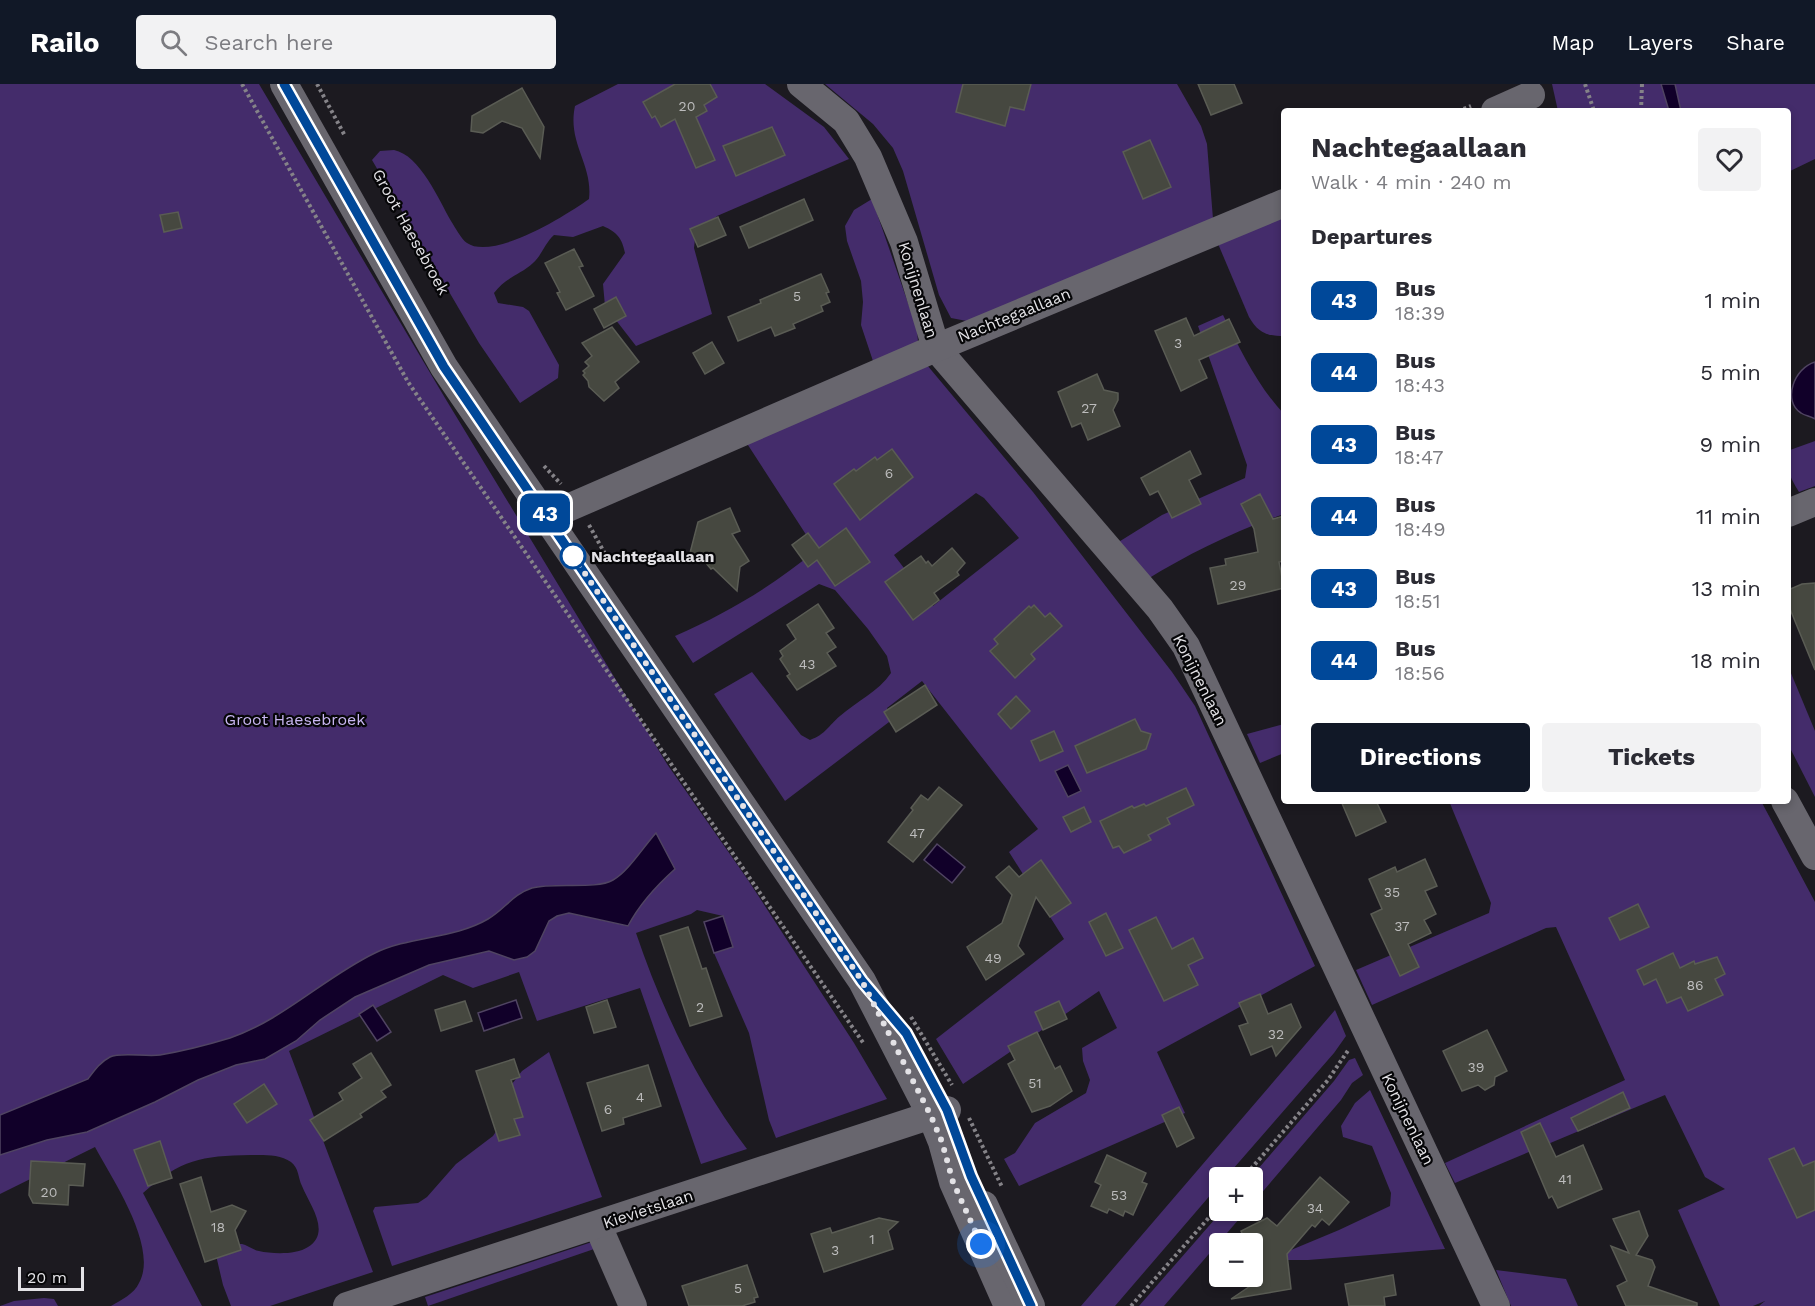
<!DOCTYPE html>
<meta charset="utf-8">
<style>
:root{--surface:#fff;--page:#f2f2f3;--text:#2b2b33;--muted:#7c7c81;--accent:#111827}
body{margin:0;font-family:"Work Sans",sans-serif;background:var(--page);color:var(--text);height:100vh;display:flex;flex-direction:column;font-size:22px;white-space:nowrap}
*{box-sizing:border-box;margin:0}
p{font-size:20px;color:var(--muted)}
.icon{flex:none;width:33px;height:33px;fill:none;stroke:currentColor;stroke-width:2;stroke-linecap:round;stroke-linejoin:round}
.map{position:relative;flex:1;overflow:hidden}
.panel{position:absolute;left:1281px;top:24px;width:510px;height:696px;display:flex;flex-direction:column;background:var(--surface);border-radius:6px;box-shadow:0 3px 9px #0003}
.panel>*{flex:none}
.badge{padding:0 12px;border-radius:9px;font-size:21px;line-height:39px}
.fabs{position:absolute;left:1209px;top:1083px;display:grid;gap:12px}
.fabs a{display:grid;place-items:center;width:54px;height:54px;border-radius:6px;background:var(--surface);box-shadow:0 3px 9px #0003;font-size:30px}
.scale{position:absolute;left:18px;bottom:15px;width:66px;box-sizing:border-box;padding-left:6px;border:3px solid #e3e2e6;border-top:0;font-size:16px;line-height:21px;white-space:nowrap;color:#e3e2e6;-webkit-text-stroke:4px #060608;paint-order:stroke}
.you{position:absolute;width:30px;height:30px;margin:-15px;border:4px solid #fff;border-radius:50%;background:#1a73e8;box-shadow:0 0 0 9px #1a73e833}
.map>.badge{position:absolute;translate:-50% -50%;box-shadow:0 0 0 3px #fff}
h2{padding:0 30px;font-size:22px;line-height:54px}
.round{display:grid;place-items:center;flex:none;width:63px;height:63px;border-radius:6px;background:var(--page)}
.summary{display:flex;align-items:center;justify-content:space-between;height:102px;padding:0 30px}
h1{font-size:28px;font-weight:700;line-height:45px}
.action{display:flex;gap:12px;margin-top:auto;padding:12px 30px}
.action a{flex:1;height:69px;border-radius:6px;background:var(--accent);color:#fff;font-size:24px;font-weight:700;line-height:69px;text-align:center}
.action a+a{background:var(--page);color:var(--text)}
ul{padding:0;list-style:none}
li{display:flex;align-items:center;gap:18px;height:72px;padding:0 30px}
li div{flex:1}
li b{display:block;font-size:22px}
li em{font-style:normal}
li .badge{min-width:66px;font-weight:700;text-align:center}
header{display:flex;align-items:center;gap:36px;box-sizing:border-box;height:84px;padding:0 30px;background:var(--accent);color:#fff}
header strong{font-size:28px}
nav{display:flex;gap:33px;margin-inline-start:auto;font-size:21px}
.search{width:420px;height:54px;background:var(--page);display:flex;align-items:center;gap:15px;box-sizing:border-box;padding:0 21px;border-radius:6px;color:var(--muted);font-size:22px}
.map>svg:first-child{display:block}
.green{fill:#442c6b;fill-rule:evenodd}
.water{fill:#110029;stroke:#504462;stroke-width:1.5}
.building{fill:#464840;stroke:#5a5c54;stroke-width:1.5}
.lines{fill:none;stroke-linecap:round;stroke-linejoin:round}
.path{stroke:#858388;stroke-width:4;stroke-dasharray:3 3;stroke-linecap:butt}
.minor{stroke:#68666e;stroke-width:28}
.line-casing{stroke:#fff;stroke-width:14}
.line{stroke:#004899;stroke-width:9}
.walk{stroke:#e3e2e6;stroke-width:6;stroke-dasharray:0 10.8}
.stop-dot{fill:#fff;stroke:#004899;stroke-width:3}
.labels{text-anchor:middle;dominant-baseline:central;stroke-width:4.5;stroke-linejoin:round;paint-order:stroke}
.number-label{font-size:14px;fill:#bcbcbc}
.street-label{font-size:16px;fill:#e3e2e6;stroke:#060608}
.stop-label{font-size:16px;font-weight:bold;fill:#e3e2e6;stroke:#060608;text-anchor:start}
.park-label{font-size:16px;fill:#c8b6f1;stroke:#060608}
</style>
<header>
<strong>Railo</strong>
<div class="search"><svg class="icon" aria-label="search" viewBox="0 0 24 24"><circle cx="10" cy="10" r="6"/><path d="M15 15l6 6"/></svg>Search here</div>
<nav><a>Map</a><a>Layers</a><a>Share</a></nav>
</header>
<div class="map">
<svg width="1815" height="1222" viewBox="0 0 1815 1222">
<rect width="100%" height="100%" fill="#1c1a20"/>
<!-- green -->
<g class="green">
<path d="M0 0H259L445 314 667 680 748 796 854 959 887 1015 776 1054 769 1036 749 949 714 869 733 863 723 832 697 826 691 830 636 849C662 926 697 999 747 1065L701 1080 640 904 537 937 519 888 473 904 443 891 289 967 373 1188 270 1222H231L223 1201 215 1167C223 1165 234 1159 242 1160 247 1161 253 1166 259 1167 272 1170 296 1171 308 1163 332 1148 309 1120 302 1102 298 1094 299 1084 291 1078 280 1070 263 1071 251 1071 200 1072 182 1075 143 1109L202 1222H111C121 1216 134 1210 139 1199 159 1163 112 1095 95 1063L0 1110ZM671 778 675 785C655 802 640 819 628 842L569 829Z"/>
<path d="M618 0H765L824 43 849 75 717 132 695 155 694 164 712 230 636 262 605 222 603 200 625 169C622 154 617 148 603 142L573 153 554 151C545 159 542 171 533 179 520 191 506 193 494 209L498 219 523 223 529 227 559 281 558 294 520 319 479 259 372 76 380 67C384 67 390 66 394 66 420 71 439 116 451 137 455 143 461 155 467 159 493 177 567 131 589 115 593 80 567 59 575 22Z"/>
<polygon points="825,0 1177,0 1201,42 1207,60 1213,135 972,238 951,234 939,211 903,87 893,64 873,40"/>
<polygon points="1552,0 1661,0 1669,27 1558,27"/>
<polygon points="1664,0 1815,0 1815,75 1788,88 1788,27 1673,27"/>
<polygon points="872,115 917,245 918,258 874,280 861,241 863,218 861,197 847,157 845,142 854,126"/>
<path d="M1284 127V252C1267 252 1258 249 1249 233L1216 155Z"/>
<path d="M1223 231C1241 267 1257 301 1284 330V430C1235 447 1190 469 1146 496L1117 459 1162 431 1245 394 1247 381 1198 242Z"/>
<path d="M927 281 1033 408 1172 588 1195 622 1315 882 1157 968 1185 1029 1019 1102 1004 1075 1015 1069 1035 1039 1086 1009 1090 996 1083 977 1082 964 1117 944 1099 907 963 1000 936 955 1064 855 1009 768 1038 745 922 597 887 624 893 635 785 717 714 610 752 588 801 651 810 656C826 650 828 642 840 632 857 617 878 608 891 589L887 572 868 545 835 506 819 500 693 579 675 552C727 529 773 502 816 466L746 358ZM976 409 984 414 1019 454 933 522 894 471Z"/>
<path d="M1815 357V402L1799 408C1791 395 1784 383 1790 366Z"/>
<polygon points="1788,582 1815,647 1815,713 1788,660"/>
<polygon points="1284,640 1284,669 1260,679 1247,650"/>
<polygon points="1449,717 1761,717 1815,818 1815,1222 1759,1222 1765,1217 1753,1222 1720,1222 1678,1126 1725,1105 1705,1093 1665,1011 1455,1099 1445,1079 1625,996 1556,843 1546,844 1372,921 1356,886 1489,829 1491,819"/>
<polygon points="1335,926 1346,952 1334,969 1226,1093 1220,1094 1219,1101 1115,1222 1081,1222"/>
<polygon points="549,968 602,1113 392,1182 373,1127 375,1123 418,1119 427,1113 456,1080 493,1052 499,1043 512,1000 522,987"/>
<polygon points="1355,974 1363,991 1352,999 1341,1016 1253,1119 1251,1093 1334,997 1349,976"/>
<polygon points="1370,1006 1445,1165 1308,1176 1267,1176 1339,1146 1390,1122 1391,1109 1372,1062 1343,1053 1341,1042 1355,1019"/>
<polygon points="1222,1127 1246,1127 1164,1222 1139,1222"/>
<polygon points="592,1158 597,1164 428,1222 425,1213"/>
<polygon points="1496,1186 1566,1195 1578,1222 1511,1222"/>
<polygon points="44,1214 54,1215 58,1222 0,1222 14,1217"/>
</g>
<!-- water -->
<g class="water">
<polygon points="1661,0 1675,0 1681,27 1669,27"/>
<path d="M1815 278V335C1811 332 1805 332 1801 329 1782 317 1794 284 1815 278Z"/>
<polygon points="1068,681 1081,707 1068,713 1055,687"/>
<path d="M656 749 675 785C656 802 640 819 628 842L569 829 557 832 549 837 535 867 527 873 514 876 489 867 429 881 355 913 320 936 296 957 265 975 236 981 198 996 155 1018 87 1048 47 1056 0 1071V1031L88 995C94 987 100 978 110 973 120 968 147 973 160 971 183 967 207 961 230 954 283 936 325 893 375 869 410 852 454 855 488 835 504 826 513 810 532 804 555 798 596 806 613 796 628 788 644 762 656 749Z"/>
<polygon points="937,760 965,783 952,799 924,776"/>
<polygon points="723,832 733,863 714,869 704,838"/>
<polygon points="516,916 522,934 484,947 478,929"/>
<polygon points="373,921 391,948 377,957 359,930"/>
</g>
<!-- building -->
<g class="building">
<polygon points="675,0 710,0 717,13 704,21 707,27 696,33 715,76 696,84 675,35 661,43 655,32 652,34 643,18"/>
<polygon points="963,0 1031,0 1024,26 1010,23 1005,42 956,28"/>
<polygon points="1198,0 1234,0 1242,19 1211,31"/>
<polygon points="522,4 544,43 540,74 522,44 502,37 483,49 471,47 472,32"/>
<polygon points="772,43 785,71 736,92 723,62"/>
<polygon points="1150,56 1171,103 1143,115 1123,68"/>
<polygon points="804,115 813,136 749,164 740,143"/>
<polygon points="178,128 182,144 164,148 160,131"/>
<polygon points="718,133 726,151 698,163 690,145"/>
<polygon points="574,165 583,182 579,183 594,212 566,226 557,209 560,208 545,179"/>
<polygon points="821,190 829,208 826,209 830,218 821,222 823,227 793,240 795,244 775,252 771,243 738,257 728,233 761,219 760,216"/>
<polygon points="616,213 626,232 604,244 594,225"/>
<polygon points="1186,234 1194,252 1229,235 1240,258 1199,276 1207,294 1181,307 1155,247"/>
<polygon points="612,243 639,278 615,298 619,304 604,317 589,303 588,297 583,291 585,289 583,287 589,282 585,278 592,272 582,259"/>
<polygon points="712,258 724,279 705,290 693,269"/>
<polygon points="1097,290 1104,306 1118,309 1118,316 1113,326 1120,342 1088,356 1081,339 1072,343 1058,308"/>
<polygon points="892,365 913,393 860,436 834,400 854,385 856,387 875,373 877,376"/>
<polygon points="1190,367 1201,390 1189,396 1201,420 1172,434 1158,407 1150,411 1141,394"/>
<polygon points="1260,410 1273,435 1284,432 1284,477 1279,478 1284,504 1218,520 1210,484 1226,481 1225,475 1258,468 1254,445 1241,420"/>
<polygon points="730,424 740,447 732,450 749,477 740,483 737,507 713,484 711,485 700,472 690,469 698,438"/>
<polygon points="846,444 870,478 835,502 817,476 808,483 792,461 808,449 819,464"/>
<polygon points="952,464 965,479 957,488 959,491 934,509 939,516 913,536 885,498 921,472 926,479 928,477 932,482"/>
<polygon points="1815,499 1815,586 1788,520 1788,506 1802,500"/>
<polygon points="818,520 834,544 826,549 836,563 827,569 836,582 797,606 787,592 790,590 780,575 783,572 780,567 796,555 787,541"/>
<polygon points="1034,521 1045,533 1050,529 1062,542 1031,570 1035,575 1015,594 990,567 998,560 994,555 1029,522 1031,524"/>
<polygon points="925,601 937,621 896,648 884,628"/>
<polygon points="1016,612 1030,627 1011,645 998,630"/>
<polygon points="1135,635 1141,647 1151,650 1146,665 1087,689 1075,662"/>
<polygon points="1054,647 1063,667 1040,677 1031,657"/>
<polygon points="939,703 962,721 913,778 888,758 913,726 911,724 921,711 928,716"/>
<polygon points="1186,704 1194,721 1167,734 1170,740 1148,751 1151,756 1124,769 1119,762 1113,764 1100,737 1132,722 1134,724 1144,720 1146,722"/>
<polygon points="1341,717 1376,717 1386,738 1356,752"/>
<polygon points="1084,723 1091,738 1071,748 1063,733"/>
<polygon points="1425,775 1437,802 1425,807 1436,830 1424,836 1431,849 1408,860 1419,883 1400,892 1371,830 1382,825 1369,795 1395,783 1397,788"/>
<polygon points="1041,776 1071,819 1050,833 1036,813 1018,862 1024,870 986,896 967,863 1002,839 1012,811 996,793 1009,782 1019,793"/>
<polygon points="1638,820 1649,843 1620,856 1609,834"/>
<polygon points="1106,829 1123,864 1106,872 1089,838"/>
<polygon points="1156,833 1172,865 1193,854 1203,874 1188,881 1198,901 1164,917 1129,846"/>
<polygon points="688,843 702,885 706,884 722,932 690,942 660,852"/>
<polygon points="1673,869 1680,884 1694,877 1695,880 1717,873 1725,890 1715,895 1723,911 1688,927 1681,913 1667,919 1656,895 1644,901 1637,886"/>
<polygon points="1260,910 1268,930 1291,920 1301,943 1276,972 1272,962 1251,971 1239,942 1248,939 1239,919"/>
<polygon points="607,916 616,943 594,949 586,923"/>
<polygon points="465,917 472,937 441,947 435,926"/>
<polygon points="1059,917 1067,935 1043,946 1035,928"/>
<polygon points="1487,946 1507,987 1495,993 1494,1001 1485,1006 1478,1001 1462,1007 1443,967"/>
<polygon points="1037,948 1055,985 1060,982 1072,1007 1050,1022 1032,1028 1008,980 1015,976 1008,962"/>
<polygon points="371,969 391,1001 381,1007 386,1013 360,1030 362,1033 324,1057 310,1036 343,1016 339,1009 362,994 353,980"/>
<polygon points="514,975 520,993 511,996 523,1033 514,1035 520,1051 499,1057 476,987"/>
<polygon points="648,981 661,1022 623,1034 624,1040 602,1047 587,999"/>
<polygon points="264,1000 277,1020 247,1039 234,1020"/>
<polygon points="1623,1008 1630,1024 1578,1047 1571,1034"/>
<polygon points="1179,1023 1194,1054 1177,1063 1162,1031"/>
<polygon points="1540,1039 1556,1073 1583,1061 1602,1105 1558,1124 1552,1112 1549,1114 1521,1048"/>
<polygon points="160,1057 172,1094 148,1102 134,1066"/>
<polygon points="1794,1064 1803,1082 1815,1077 1815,1126 1797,1134 1769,1075"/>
<polygon points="1107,1071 1146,1089 1142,1098 1147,1100 1133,1131 1125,1127 1123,1132 1109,1125 1107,1129 1091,1122 1101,1101 1095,1098"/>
<polygon points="31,1077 85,1080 83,1102 69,1101 68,1121 33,1119 29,1111"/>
<polygon points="201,1093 211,1128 232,1121 246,1127 235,1146 241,1166 205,1178 180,1100"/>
<polygon points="1320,1093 1349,1118 1329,1141 1322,1135 1315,1143 1312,1141 1287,1170 1291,1205 1231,1215 1262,1194 1252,1179 1256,1176 1252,1170 1252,1160 1247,1160 1241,1147 1267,1134 1277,1142"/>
<polygon points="1639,1127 1648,1152 1636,1171 1652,1176 1655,1183 1648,1202 1697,1219 1697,1222 1626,1222 1617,1202 1627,1197 1611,1162 1629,1169 1613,1135"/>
<polygon points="879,1134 898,1138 888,1147 893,1165 824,1188 811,1150 830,1144 832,1149"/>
<polygon points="747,1181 758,1213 754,1214 755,1218 742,1222 689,1222 682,1202"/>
<polygon points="1393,1191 1396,1211 1384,1213 1385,1222 1349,1222 1345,1200"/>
</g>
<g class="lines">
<!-- path -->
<g class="path">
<polyline points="242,0 408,298 864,960"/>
<polyline points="317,0 345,52"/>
<polyline points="1585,0 1594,27"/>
<polyline points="1458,27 1471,22"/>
<polyline points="1641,27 1642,0"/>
<polyline points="544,382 561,400"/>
<polyline points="589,441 609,477"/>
<polyline points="911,933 952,1001"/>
<polyline points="969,1034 1002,1103"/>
<polyline points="1243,1094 1328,996 1349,965"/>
<polyline points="1131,1222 1220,1121"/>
</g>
<!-- minor -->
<g class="minor">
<polyline points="284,0 444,283 862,897 931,1031 942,1058 953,1098 1008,1222"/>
<polyline points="801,0 846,37 868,73 904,158 936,264 1160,525 1186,562 1496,1222"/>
<polyline points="1495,27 1531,11"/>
<polyline points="1788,429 1815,418"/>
<polyline points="547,433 936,264 1284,119"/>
<polyline points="1785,717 1815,772"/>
<polyline points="984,1121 1031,1222"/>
<polyline points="598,1142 633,1222"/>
<polyline points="347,1222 947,1026"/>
</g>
</g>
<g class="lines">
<defs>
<polyline id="line" points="284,0 444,283 862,897 906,949 947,1026 971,1092 1031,1222"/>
</defs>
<!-- line casing -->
<use href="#line" class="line-casing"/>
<!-- line -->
<use href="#line" class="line"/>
<!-- walk -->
<polyline class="walk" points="573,472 862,897 931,1032 942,1058 953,1098 981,1160"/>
</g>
<!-- markers -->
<circle class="stop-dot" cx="573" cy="472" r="12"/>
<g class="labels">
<!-- number labels -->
<g class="number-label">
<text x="687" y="22">20</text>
<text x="797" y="212">5</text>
<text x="1178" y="259">3</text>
<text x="1089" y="324">27</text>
<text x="889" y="389">6</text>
<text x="1238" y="501">29</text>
<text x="807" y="580">43</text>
<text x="917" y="749">47</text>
<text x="1392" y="808">35</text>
<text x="1402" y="842">37</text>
<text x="993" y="874">49</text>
<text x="1695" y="901">86</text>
<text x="700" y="923">2</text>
<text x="1276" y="950">32</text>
<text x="1476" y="983">39</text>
<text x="1035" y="999">51</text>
<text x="640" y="1013">4</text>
<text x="608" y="1025">6</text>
<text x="1565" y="1095">41</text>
<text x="49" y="1108">20</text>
<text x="1119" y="1111">53</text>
<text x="1315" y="1124">34</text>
<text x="218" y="1143">18</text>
<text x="872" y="1155">1</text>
<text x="835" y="1166">3</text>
<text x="738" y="1204">5</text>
</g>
<!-- street labels -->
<g class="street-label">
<text transform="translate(411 148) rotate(61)">Groot Haesebroek</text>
<text transform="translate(918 206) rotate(73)">Konijnenlaan</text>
<text transform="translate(1014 231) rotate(-22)">Nachtegaallaan</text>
<text transform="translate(1200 596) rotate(63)">Konijnenlaan</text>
<text transform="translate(1408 1035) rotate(64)">Konijnenlaan</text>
<text transform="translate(648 1125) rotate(-18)">Kievietslaan</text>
</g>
<!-- stop labels -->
<g class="stop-label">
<text x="591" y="472">Nachtegaallaan</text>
</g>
<!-- park labels -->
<g class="park-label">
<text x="295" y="635">Groot Haesebroek</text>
</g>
</g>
</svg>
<div class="fabs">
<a>+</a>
<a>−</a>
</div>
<div class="scale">20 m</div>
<div class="you" style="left:981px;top:1160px"></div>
<b class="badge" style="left:545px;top:429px;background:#004899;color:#fff">43</b>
<section class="panel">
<div class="summary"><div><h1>Nachtegaallaan</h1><p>Walk · 4 min · 240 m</p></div><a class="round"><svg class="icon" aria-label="heart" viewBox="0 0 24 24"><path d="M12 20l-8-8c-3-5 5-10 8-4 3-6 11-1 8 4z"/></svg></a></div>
<h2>Departures</h2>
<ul>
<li><span class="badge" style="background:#004899;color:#fff">43</span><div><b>Bus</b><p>18:39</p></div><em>1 min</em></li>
<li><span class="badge" style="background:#004899;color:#fff">44</span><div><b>Bus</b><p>18:43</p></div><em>5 min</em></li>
<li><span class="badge" style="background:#004899;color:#fff">43</span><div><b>Bus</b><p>18:47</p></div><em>9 min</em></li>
<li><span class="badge" style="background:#004899;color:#fff">44</span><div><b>Bus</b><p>18:49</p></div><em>11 min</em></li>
<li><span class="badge" style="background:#004899;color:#fff">43</span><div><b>Bus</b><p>18:51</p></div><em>13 min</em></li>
<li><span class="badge" style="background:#004899;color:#fff">44</span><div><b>Bus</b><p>18:56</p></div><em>18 min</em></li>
</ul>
<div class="action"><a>Directions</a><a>Tickets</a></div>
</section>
</div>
